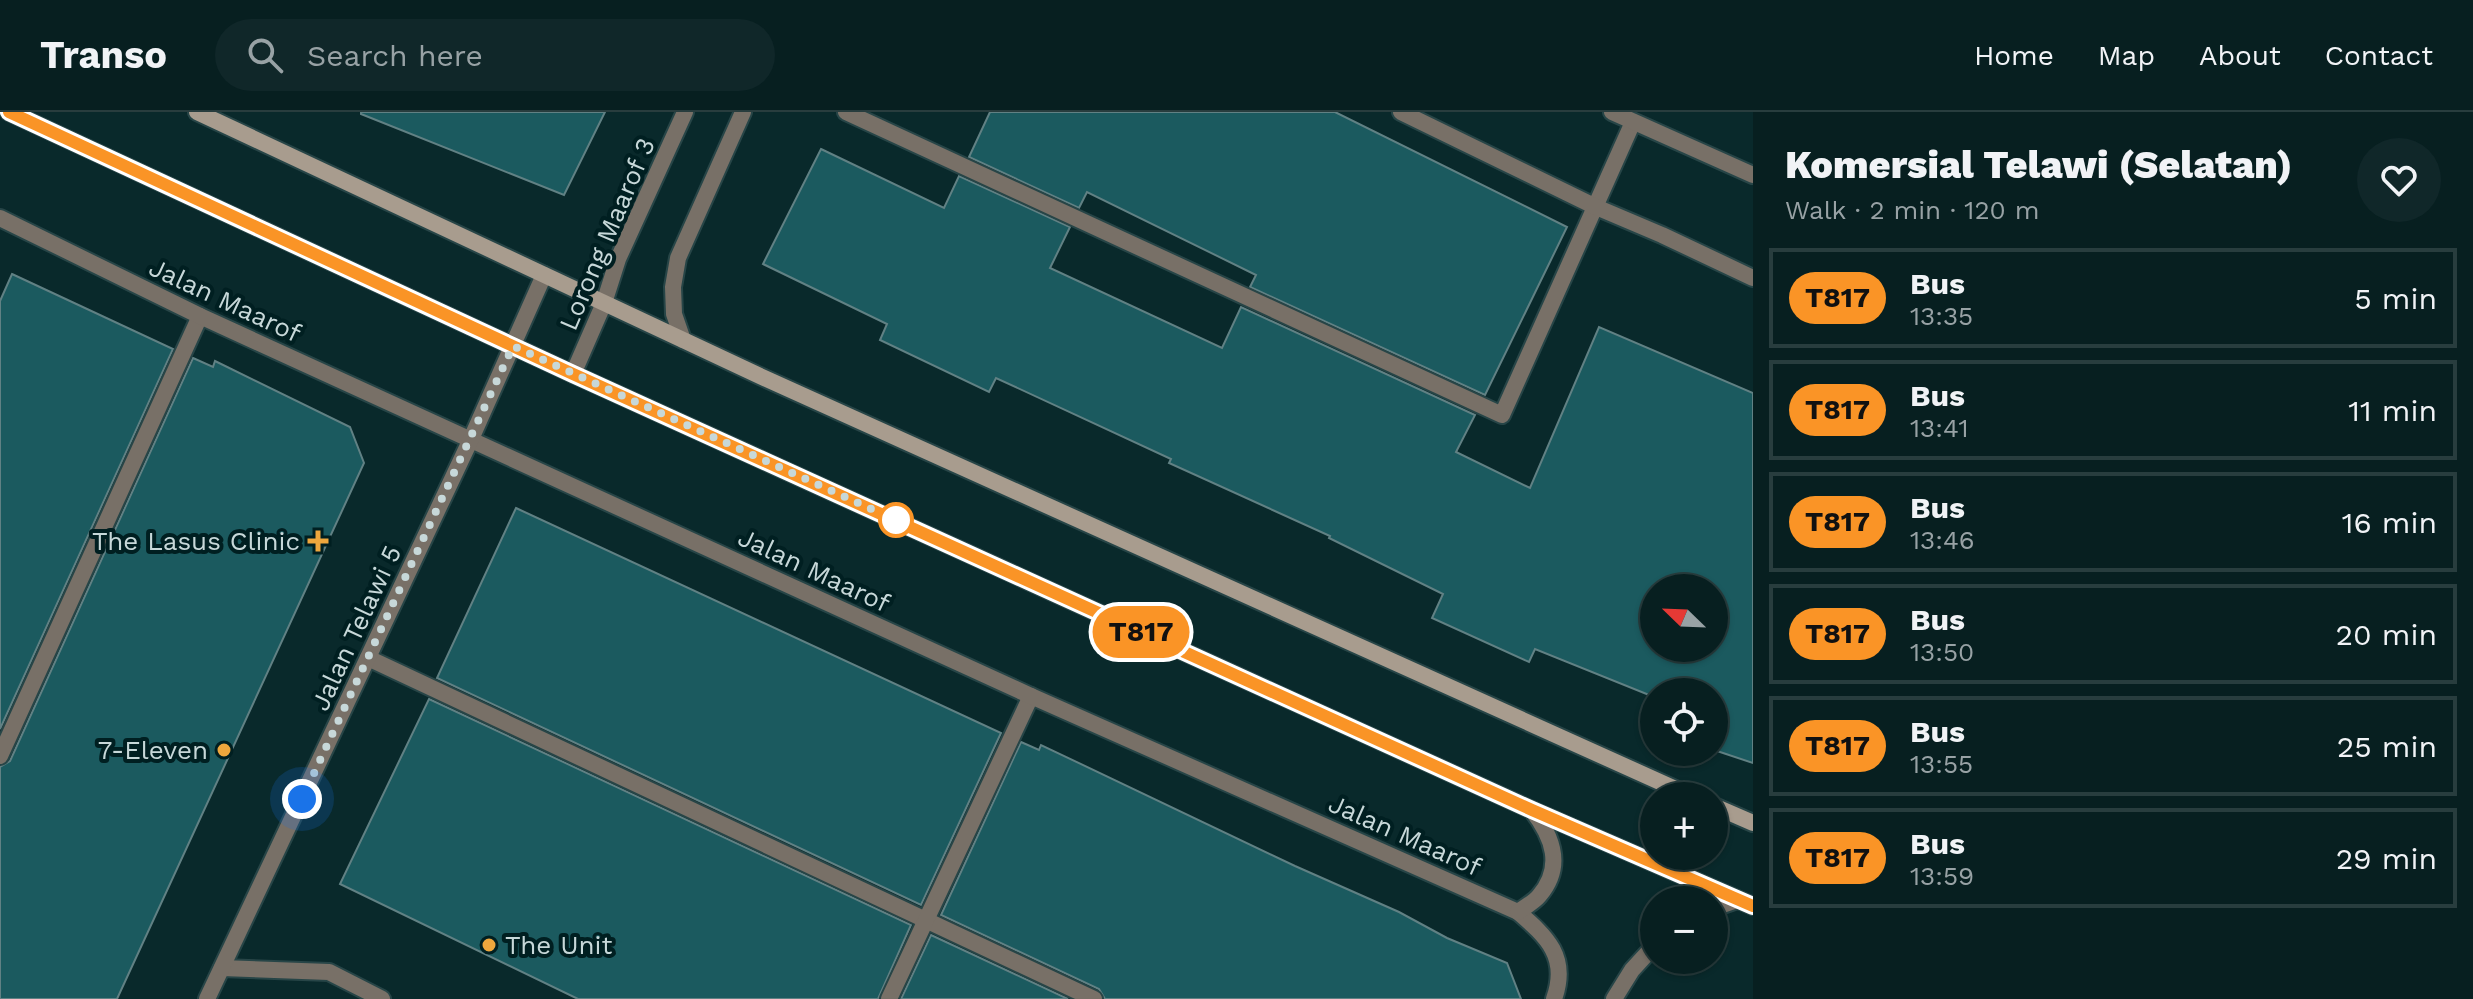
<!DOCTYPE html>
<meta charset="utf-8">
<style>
:root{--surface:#071f20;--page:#102729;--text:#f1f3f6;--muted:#98a2a5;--line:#283d3e}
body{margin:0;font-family:"Work Sans",sans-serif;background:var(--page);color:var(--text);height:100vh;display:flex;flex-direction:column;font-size:30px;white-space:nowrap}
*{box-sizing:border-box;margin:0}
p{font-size:26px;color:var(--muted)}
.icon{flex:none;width:44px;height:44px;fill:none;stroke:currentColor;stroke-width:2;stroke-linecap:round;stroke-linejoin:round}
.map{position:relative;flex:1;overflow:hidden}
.panel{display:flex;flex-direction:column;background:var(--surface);width:720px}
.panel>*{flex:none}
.badge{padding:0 16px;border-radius:26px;font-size:28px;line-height:52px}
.needle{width:52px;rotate:293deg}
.controls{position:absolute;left:1640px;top:462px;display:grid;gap:16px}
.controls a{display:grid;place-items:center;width:88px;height:88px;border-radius:50%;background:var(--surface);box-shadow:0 2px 6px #0004,0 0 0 2px var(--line);font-size:40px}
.you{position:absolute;width:40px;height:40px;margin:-20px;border:6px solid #fff;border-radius:50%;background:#1a73e8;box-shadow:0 0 0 12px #1a73e833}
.map>.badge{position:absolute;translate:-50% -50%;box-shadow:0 0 0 4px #fff}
.round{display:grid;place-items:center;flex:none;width:84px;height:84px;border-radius:42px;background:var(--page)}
.head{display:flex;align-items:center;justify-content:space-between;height:136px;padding:0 32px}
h1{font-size:38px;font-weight:800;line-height:60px}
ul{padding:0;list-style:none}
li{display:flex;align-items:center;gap:24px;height:100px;margin:0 16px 12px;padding:0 16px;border:4px solid var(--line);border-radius:0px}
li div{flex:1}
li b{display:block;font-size:30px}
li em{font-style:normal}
li .badge{min-width:88px;font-weight:700;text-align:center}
header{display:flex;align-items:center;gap:48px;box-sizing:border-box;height:112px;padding:0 40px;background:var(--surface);border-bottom:2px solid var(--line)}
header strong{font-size:38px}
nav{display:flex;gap:44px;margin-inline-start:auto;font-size:28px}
.search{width:560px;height:72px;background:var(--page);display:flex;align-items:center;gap:20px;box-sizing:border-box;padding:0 28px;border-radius:44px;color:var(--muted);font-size:30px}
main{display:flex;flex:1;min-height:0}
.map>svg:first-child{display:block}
.building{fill:#1b5a5f;stroke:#618184;stroke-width:2;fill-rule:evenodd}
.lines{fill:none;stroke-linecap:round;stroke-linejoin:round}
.service-casing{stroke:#274547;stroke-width:20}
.minor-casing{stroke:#274547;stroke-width:20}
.secondary-casing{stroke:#274547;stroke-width:20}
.service{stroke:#787067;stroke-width:16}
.minor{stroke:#787067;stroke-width:16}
.secondary{stroke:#a89c8e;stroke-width:16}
.line-casing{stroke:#fff;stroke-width:18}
.line{stroke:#fa9426;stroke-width:12}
.walk{stroke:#c7d8d9;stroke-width:8;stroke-dasharray:0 14.4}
.stop-dot{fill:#fff;stroke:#fa9426;stroke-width:4}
.poi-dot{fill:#eea73d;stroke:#001f21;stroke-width:3}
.labels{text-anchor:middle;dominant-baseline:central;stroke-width:8;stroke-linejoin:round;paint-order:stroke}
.street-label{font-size:26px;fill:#c7d8d9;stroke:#001f21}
.poi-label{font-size:26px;fill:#c7d8d9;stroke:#001f21;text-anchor:end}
</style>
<header>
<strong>Transo</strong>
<div class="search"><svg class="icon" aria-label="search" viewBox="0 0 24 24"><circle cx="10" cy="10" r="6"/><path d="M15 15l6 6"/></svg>Search here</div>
<nav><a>Home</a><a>Map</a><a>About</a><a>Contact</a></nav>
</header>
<main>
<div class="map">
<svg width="1753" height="887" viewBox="0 0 1753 887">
<rect width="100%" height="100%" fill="#09292b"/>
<!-- building -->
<g class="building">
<polygon points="361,0 605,0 564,83 361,2"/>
<polygon points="990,0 1335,0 1567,115 1485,283 1250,175 1256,163 1087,80 1079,96 969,45"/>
<path d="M821 37 944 96 959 64 1070 115 1050 156 1222 236 1241 195 1475 303 1456 340 1530 376 1599 215 1753 281V651L1714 638V580H1654V585L1535 537 1529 550 1432 506 1443 482 1329 426 1330 424 1169 351 1171 347 996 266 989 280 880 228 887 212 763 152ZM1654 476H1714V536H1654Z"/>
<polygon points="12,162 173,237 0,617 0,189"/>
<polygon points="193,246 213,255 215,249 350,315 364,351 117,887 0,887 0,655 10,649"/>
<polygon points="516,396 1001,621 921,793 437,566"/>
<polygon points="429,587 911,813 878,887 578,887 340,772"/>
<polygon points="1021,630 1039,638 1041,633 1295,754 1399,800 1447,826 1507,851 1521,887 1105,887 1099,877 941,803"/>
<polygon points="931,823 1068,887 901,887"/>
</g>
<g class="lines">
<defs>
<g id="service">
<polyline points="846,0 1502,303 1633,10"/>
<polyline points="1401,0 1596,95 1662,123 1753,166"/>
<polyline points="368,546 1094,887"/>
<polyline points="0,644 200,204"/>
<polyline points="889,887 1031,584"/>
</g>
<g id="minor">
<polyline points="1612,0 1753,63"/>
<path d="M0 106 200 204 1031 584 1518 800C1547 825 1569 845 1554 887"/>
<polyline points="683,228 674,202 673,175 678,146 743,0"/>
<polyline points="573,262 604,191 618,147 685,0"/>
<polyline points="1714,796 1737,788"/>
<path d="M1518 800C1525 795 1534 790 1539 784 1564 755 1553 725 1532 698"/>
<polyline points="222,856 329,860 382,887"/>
<polyline points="207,887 471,327 544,163"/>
<polyline points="1614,887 1632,858 1654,834"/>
</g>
<g id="secondary">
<polyline points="9,0 573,262 1532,698 1753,794"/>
<polyline points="197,0 762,265 1691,684"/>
<polyline points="1714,694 1753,711"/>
</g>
</defs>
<!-- service casing -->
<use href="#service" class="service-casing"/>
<!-- minor casing -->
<use href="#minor" class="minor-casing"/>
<!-- secondary casing -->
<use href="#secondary" class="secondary-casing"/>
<!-- service -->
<use href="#service" class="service"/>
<!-- minor -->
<use href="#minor" class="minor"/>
<!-- secondary -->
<use href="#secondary" class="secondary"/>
</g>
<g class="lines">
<defs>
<polyline id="line" points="9,0 573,262 1532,698 1753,794"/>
</defs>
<!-- line casing -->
<use href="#line" class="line-casing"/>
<!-- line -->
<use href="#line" class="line"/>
<!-- walk -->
<polyline class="walk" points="302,687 513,234 909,414 896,408"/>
</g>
<!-- markers -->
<circle class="stop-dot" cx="896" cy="408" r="16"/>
<g class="poi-dot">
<path d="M314 417h8v8h8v8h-8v8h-8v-8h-8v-8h8z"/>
<circle cx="224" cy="638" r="8"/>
<circle cx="489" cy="833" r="8"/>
</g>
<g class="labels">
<!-- street labels -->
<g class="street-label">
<text transform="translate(607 122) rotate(-67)">Lorong Maarof 3</text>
<text transform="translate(225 188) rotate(25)">Jalan Maarof</text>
<text transform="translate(814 458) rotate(25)">Jalan Maarof</text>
<text transform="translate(356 516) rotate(-65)">Jalan Telawi 5</text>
<text transform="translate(1405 723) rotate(24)">Jalan Maarof</text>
</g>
<!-- poi labels -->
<g class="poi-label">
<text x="300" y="429">The Lasus Clinic</text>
<text x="208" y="638">7-Eleven</text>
<text x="505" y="833" text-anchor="start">The Unit</text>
</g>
</g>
</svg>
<div class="controls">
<a><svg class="needle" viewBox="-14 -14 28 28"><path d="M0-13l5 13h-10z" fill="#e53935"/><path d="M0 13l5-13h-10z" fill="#98a2a5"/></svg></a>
<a><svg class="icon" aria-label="locate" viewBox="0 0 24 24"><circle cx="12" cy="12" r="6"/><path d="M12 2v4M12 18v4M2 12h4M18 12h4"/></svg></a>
<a>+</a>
<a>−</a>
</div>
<div class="you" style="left:302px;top:687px"></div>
<b class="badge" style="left:1141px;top:520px;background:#fa9426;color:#111">T817</b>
</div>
<section class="panel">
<div class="head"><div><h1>Komersial Telawi (Selatan)</h1><p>Walk · 2 min · 120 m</p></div><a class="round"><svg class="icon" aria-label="heart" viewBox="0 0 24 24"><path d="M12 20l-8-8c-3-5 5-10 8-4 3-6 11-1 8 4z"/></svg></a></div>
<ul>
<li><span class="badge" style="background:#fa9426;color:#111">T817</span><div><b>Bus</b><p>13:35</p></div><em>5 min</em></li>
<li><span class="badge" style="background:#fa9426;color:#111">T817</span><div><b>Bus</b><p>13:41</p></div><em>11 min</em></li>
<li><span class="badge" style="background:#fa9426;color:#111">T817</span><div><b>Bus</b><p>13:46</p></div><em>16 min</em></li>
<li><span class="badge" style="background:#fa9426;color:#111">T817</span><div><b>Bus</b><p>13:50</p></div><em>20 min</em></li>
<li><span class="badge" style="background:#fa9426;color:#111">T817</span><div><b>Bus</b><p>13:55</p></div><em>25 min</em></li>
<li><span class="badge" style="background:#fa9426;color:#111">T817</span><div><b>Bus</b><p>13:59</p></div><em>29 min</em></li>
</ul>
</section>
</main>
